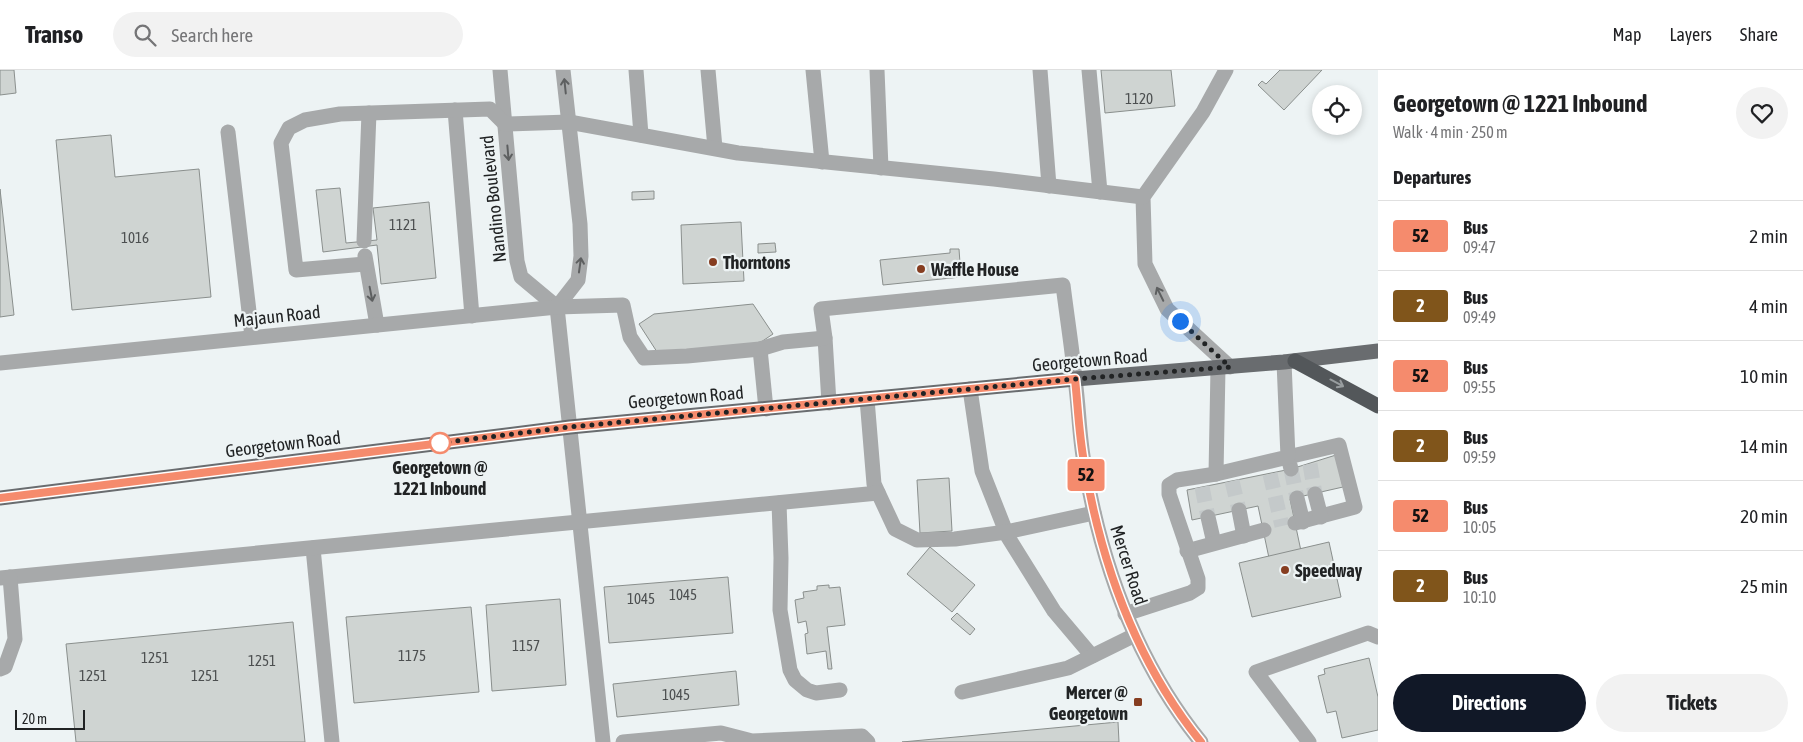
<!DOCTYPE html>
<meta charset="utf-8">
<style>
:root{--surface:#fff;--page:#f2f2f2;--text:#202124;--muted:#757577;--line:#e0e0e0;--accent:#111827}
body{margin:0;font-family:"Asap Condensed",sans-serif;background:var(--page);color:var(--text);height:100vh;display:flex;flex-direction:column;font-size:19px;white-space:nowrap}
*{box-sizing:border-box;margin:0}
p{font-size:16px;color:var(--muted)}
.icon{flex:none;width:28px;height:28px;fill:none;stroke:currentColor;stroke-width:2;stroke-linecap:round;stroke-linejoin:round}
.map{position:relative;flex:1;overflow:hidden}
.sheet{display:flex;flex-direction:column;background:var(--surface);width:425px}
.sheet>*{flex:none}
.badge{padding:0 10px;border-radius:4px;font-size:18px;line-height:32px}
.fabs{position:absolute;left:1312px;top:15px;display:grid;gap:10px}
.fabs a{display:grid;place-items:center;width:50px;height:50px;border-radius:50%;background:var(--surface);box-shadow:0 2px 8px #0003;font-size:25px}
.scale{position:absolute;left:15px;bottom:12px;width:70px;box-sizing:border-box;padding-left:5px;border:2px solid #212324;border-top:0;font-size:14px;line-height:18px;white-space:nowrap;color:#212324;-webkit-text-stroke:4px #edf3f4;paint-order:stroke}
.you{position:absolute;width:25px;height:25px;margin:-12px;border:4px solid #fff;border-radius:50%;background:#1a73e8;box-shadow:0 0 0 8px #1a73e833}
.map>.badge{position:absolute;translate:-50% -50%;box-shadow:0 0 0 2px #fff}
h2{padding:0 15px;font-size:19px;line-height:45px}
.round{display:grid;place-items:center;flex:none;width:52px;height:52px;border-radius:26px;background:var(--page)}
.overview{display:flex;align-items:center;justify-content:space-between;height:85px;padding:0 15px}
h1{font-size:24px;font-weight:700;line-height:38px}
.primary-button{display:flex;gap:10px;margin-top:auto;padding:10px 15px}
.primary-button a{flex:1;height:58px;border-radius:30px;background:var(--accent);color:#fff;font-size:20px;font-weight:700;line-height:58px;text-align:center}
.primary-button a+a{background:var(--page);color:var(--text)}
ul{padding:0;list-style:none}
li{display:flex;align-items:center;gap:15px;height:70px;padding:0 15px;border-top:1px solid var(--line)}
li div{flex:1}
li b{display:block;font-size:19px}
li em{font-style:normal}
li .badge{min-width:55px;font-weight:700;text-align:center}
header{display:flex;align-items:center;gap:30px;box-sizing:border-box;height:70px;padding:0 25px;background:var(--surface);border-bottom:1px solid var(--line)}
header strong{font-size:24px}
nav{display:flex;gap:28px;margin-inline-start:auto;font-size:18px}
.search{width:350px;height:45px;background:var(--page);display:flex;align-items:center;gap:12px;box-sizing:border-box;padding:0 18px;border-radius:28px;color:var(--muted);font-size:19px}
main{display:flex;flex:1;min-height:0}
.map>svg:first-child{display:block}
.building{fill:#cfd4d2;stroke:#8a8f8d}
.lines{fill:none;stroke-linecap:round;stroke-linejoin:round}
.minor-tunnel{stroke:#c4c9ca;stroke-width:15;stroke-dasharray:15 8;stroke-linecap:butt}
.minor{stroke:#a7a9aa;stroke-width:15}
.major{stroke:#696c6f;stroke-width:15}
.highway{stroke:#53575a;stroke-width:15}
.oneway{stroke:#5d5f60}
.oneway2{stroke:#989d9f}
.line-casing{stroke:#fff;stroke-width:11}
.line{stroke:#f58b6d;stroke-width:8}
.walk{stroke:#212324;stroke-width:5;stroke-dasharray:0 9}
.poi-dot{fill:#863d20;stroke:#edf3f4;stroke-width:2}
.stop-dot{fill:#fff;stroke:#f58b6d;stroke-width:2.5}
.labels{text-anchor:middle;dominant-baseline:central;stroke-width:4.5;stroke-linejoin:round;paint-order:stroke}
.number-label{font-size:15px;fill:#4c4f50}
.street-label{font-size:18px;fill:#212324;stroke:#edf3f4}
.poi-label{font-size:18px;font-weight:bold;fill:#212324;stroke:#edf3f4;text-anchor:start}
.stop-label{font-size:18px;font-weight:bold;fill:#212324;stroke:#edf3f4}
</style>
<header>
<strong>Transo</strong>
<div class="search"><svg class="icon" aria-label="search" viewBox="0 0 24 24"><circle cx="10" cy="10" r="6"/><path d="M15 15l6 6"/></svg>Search here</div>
<nav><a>Map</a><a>Layers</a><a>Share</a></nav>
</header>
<main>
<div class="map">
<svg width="1378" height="672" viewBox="0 0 1378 672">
<rect width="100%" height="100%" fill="#edf3f4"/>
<!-- building -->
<g class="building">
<polygon points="0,0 14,0 16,23 0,25"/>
<polygon points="1101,0 1171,0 1175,36 1105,43"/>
<polygon points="1280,0 1322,0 1284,40 1258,15 1262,11 1266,14"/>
<polygon points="111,65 115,107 199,99 211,227 72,240 56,70"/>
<polygon points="340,118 346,173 377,170 373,138 429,132 436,208 381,214 377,175 323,182 316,120"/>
<polygon points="0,119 14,245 0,247"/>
<polygon points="654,121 654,129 632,130 632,122"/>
<polygon points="741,152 744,211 683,214 681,155"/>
<polygon points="775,173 776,182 758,183 758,174"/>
<polygon points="950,179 959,179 961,207 883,215 880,190 950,183"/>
<polygon points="753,234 773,264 758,274 659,285 639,254 654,244"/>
<polygon points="1336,385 1343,417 1290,429 1301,481 1269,488 1258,436 1192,450 1187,420 1291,399"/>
<polygon points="949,408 952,461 920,463 917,410"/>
<polygon points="1329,472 1341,527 1252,547 1239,493"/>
<polygon points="930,477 975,515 952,542 907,504"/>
<polygon points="728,507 733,563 609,573 604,517"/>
<polygon points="829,515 829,518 840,517 845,555 827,557 832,599 828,599 826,581 807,584 805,564 808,563 806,551 798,553 795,530 804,528 803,522 817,520 817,516"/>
<polygon points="560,529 566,615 492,621 486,535"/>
<polygon points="471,537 479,622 354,633 346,547"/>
<polygon points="957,543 975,559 970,565 951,549"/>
<polygon points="293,552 305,672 76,672 66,574"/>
<polygon points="1369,588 1378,627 1378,660 1342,668 1336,641 1327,643 1318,606 1325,604 1324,599"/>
<polygon points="736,601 739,635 617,647 613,614"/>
<polygon points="1118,652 1119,672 902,672"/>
</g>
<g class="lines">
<!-- minor-tunnel -->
<g class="minor-tunnel">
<polyline points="1310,394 1315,424"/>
<polyline points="1291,399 1297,428"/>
<polyline points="1270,404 1282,456"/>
<polyline points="1232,411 1239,440"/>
<polyline points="1202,417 1208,447"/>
</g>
<!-- minor -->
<g class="minor">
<polyline points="500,0 517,191 521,207 557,237"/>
<polyline points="563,0 580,154 581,186 578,210 557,237 603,672"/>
<polyline points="636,0 641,65"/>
<polyline points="708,0 715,78"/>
<polyline points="813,0 822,92"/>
<polyline points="877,0 881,98"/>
<polyline points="1040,0 1049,116"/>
<polyline points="1089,0 1100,122"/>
<polyline points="1226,0 1203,42 1143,127 1145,194 1167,239 1230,297"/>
<polyline points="455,40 472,246"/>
<polyline points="228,62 252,267"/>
<polyline points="364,171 369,43"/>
<polyline points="365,186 377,255"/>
<polyline points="365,194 296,200 281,73 289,58 305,50 340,44 490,39 505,54 569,52 738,83 994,109 1143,127"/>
<polyline points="825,268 829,333"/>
<polyline points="760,279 766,339"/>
<path d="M0 293 557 237 623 235 630 267 644 288 687 286 760 279 783 272 825 268 821 239 1063 215C1067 247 1072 278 1075 309 1079 337 1079 365 1084 392 1101 493 1136 592 1201 672"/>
<polyline points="970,319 982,401 1008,467 1054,541 1092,586"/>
<polyline points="867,329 874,414 895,459 917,470 955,469 1006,462 1094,443"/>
<polyline points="1291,399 1288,387 1339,375 1355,437 1295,453"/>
<polyline points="1216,404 1288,387 1284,292"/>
<polyline points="1315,424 1321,447"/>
<polyline points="1297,428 1303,452"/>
<polyline points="779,433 781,488 780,540 790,600 795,610 807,620 816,623 840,620"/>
<polyline points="1239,440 1244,466"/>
<polyline points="1208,447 1214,473"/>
<polyline points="313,478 332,672"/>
<polyline points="1187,481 1264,460"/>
<polyline points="0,508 878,423"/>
<polyline points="1125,544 1190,523 1198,518 1198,509 1169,424 1169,415 1177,410 1216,404 1218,298"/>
<polyline points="0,599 5,597 15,569 10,507"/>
<polyline points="962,622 1068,598 1135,565"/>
<polyline points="623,672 721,663 752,671 862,666 868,672"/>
<polyline points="1309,672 1256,602 1368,563 1378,567"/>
</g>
<!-- major -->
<polyline class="major" points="0,428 570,357 1075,309 1284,292 1378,281"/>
<!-- highway -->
<polyline class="highway" points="1295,291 1378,336"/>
</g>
<!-- one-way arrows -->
<defs><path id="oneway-shaft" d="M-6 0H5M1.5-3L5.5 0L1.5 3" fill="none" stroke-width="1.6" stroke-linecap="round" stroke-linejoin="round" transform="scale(1.25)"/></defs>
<g class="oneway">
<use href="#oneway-shaft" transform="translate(565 16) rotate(-96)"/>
<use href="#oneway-shaft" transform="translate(508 83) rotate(85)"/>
<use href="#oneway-shaft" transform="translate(580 195) rotate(-82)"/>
<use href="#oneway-shaft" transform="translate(371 224) rotate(79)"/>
<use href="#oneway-shaft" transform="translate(1160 224) rotate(-116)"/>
</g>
<use class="oneway2" href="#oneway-shaft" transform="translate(1337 313) rotate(28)"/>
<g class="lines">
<defs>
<path id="line" d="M0 428 570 357 1075 309C1078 337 1079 365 1084 392 1101 493 1136 592 1201 672"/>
</defs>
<!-- line casing -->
<use href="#line" class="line-casing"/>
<!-- line -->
<use href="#line" class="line"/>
<!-- walk -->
<polyline class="walk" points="440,373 570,357 1075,309 1230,297 1180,251"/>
</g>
<!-- markers -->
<g class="poi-dot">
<circle cx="713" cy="192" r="5"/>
<circle cx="921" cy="199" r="5"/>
<circle cx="1285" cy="500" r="5"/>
<rect x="1133" y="627" width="10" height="10" rx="2.5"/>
</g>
<circle class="stop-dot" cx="440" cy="373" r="10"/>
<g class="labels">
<!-- number labels -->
<g class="number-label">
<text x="1139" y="28">1120</text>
<text x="403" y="154">1121</text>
<text x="135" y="167">1016</text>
<text x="683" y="524">1045</text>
<text x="641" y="528">1045</text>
<text x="526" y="575">1157</text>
<text x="412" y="585">1175</text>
<text x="155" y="587">1251</text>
<text x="262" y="590">1251</text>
<text x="93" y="605">1251</text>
<text x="205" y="605">1251</text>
<text x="676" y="624">1045</text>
</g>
<!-- street labels -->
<g class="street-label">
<text transform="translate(493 129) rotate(-96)">Nandino Boulevard</text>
<text transform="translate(277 246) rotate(-6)">Majaun Road</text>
<text transform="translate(1090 290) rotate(-5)">Georgetown Road</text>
<text transform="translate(686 327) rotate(-5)">Georgetown Road</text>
<text transform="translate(283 374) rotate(-7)">Georgetown Road</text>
<text transform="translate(1129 495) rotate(72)">Mercer Road</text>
</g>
<!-- poi labels -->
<g class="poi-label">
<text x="723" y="192">Thorntons</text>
<text x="931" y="199">Waffle House</text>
<text x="1295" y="500">Speedway</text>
<text x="1128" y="622" text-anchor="end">Mercer @<tspan x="1128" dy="21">Georgetown</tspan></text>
</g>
<!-- stop labels -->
<g class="stop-label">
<text x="440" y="397">Georgetown @<tspan x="440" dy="21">1221 Inbound</tspan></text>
</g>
</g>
</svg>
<div class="fabs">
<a><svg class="icon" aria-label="locate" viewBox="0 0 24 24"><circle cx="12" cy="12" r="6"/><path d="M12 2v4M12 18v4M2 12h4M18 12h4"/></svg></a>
</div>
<div class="scale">20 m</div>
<div class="you" style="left:1180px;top:251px"></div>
<b class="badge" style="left:1086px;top:405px;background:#f58b6d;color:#111">52</b>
</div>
<section class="sheet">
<div class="overview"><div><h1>Georgetown @ 1221 Inbound</h1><p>Walk · 4 min · 250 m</p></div><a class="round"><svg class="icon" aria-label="heart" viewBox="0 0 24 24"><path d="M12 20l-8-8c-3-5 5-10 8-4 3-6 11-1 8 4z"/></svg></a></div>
<h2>Departures</h2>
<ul>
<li><span class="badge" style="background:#f58b6d;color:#111">52</span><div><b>Bus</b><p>09:47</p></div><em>2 min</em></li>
<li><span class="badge" style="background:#80551b;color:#fff">2</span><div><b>Bus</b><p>09:49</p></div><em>4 min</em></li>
<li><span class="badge" style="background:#f58b6d;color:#111">52</span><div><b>Bus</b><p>09:55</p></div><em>10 min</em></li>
<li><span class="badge" style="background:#80551b;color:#fff">2</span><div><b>Bus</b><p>09:59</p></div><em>14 min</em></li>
<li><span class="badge" style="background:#f58b6d;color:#111">52</span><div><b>Bus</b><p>10:05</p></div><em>20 min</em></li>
<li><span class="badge" style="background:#80551b;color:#fff">2</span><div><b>Bus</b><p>10:10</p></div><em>25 min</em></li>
</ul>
<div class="primary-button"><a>Directions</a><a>Tickets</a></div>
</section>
</main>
